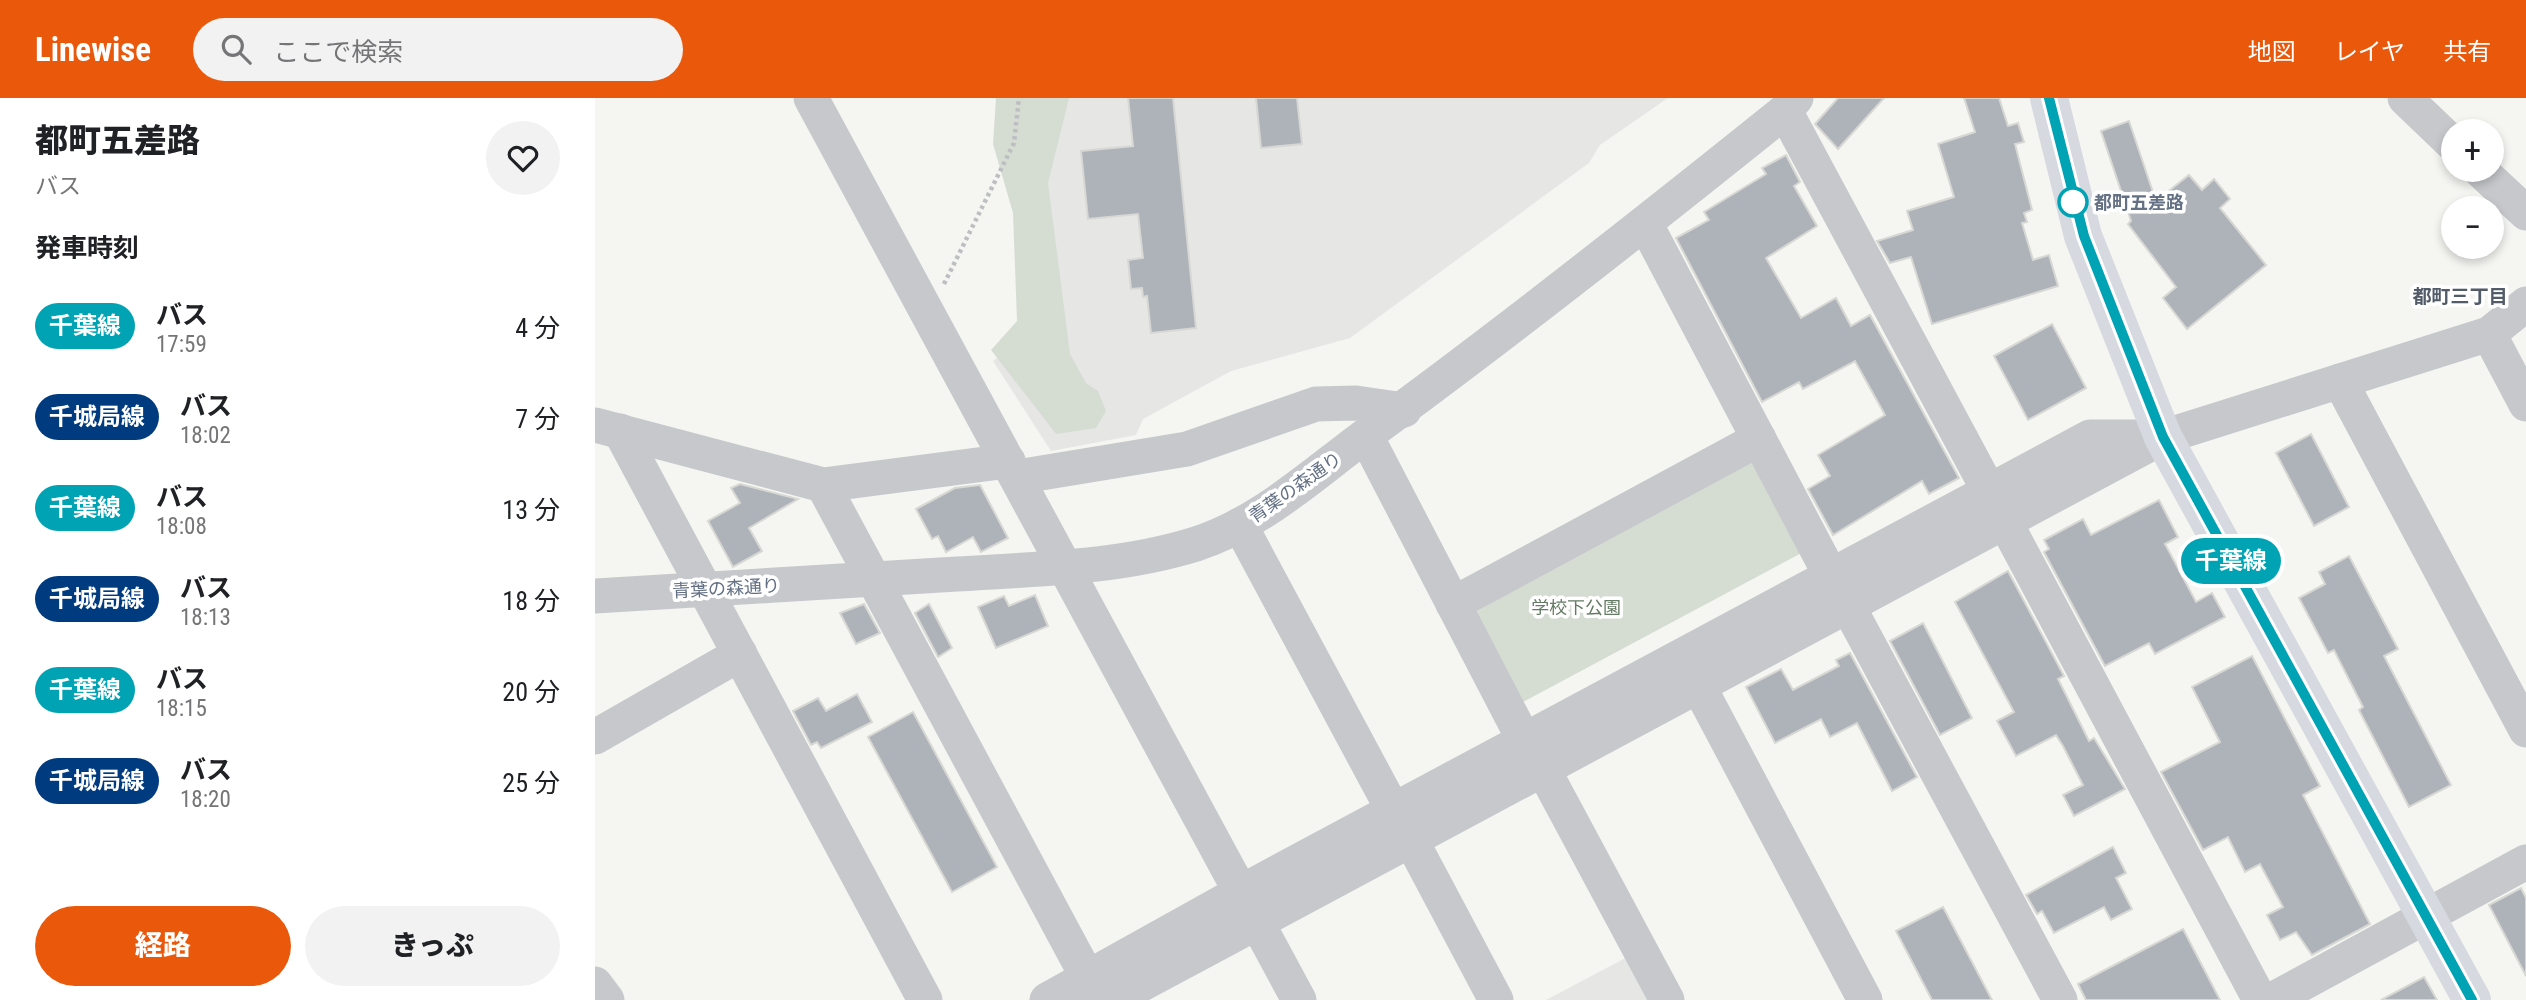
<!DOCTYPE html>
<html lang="ja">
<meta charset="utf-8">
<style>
:root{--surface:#fff;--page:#f2f2f2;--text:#202124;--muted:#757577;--accent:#ea580c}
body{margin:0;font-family:"Roboto Condensed","Noto Sans JP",sans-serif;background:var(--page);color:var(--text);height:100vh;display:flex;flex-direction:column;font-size:26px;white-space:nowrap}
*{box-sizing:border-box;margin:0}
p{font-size:23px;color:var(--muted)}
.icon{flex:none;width:38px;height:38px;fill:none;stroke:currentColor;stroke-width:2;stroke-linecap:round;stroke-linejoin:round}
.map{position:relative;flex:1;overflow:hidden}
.sheet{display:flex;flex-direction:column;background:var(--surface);width:595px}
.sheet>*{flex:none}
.badge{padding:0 14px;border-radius:23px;font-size:24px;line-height:46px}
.fabs{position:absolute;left:1846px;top:21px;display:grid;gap:14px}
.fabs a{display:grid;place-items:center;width:63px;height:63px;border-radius:50%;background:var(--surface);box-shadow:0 4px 10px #0003;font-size:35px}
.map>.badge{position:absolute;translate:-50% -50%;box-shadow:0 0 0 4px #fff}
h2{padding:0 35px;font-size:26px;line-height:63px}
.round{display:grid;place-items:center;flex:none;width:74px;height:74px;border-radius:37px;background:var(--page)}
.summary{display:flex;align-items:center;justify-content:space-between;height:119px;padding:0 35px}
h1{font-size:33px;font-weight:800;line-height:52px}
.cta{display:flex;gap:14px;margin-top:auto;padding:14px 35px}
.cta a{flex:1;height:80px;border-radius:42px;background:var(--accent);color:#fff;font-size:28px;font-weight:800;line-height:80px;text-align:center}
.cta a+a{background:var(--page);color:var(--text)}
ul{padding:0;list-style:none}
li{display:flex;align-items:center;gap:21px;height:91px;padding:0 35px}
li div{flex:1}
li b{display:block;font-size:26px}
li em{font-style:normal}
li .badge{min-width:77px;font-weight:700;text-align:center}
header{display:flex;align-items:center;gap:42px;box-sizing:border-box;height:98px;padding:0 35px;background:var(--accent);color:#fff}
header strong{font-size:33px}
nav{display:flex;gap:38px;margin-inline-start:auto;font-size:24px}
.search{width:490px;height:63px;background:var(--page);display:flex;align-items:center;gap:18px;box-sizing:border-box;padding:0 24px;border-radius:38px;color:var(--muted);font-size:26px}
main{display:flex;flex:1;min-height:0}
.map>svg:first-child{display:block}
.built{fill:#e6e6e5}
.green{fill:#d5ddd3}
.building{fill:#aeb3ba;stroke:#d7d7d4;stroke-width:2}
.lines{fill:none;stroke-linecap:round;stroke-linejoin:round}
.path{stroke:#bdbec1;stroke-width:4.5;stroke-dasharray:3.5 3.5;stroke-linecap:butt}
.minor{stroke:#c6c8cc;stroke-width:35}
.highway{stroke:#d6d9df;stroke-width:38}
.line-casing{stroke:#fff;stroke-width:16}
.line{stroke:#00a3b4;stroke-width:10}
.stop-dot{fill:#fff;stroke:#00a3b4;stroke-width:3.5}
.labels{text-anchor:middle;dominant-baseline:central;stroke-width:7;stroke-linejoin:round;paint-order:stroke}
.stop-label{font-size:18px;font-weight:bold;fill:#647184;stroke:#fff;text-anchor:start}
.street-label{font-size:18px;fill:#647184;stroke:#fff}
.park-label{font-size:18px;fill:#647b63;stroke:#fff}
.neighbourhood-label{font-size:19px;font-weight:bold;fill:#525b68;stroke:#fff}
</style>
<header>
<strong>Linewise</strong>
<div class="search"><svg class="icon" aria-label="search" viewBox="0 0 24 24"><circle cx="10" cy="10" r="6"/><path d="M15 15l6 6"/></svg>ここで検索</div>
<nav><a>地図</a><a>レイヤ</a><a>共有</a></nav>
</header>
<main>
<section class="sheet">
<div class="summary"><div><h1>都町五差路</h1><p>バス</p></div><a class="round"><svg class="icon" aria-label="heart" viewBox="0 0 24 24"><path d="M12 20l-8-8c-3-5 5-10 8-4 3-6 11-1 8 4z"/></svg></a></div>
<h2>発車時刻</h2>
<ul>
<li><span class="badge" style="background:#00a3b4;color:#fff">千葉線</span><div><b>バス</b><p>17:59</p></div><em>4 分</em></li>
<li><span class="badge" style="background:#003b80;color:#fff">千城局線</span><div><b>バス</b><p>18:02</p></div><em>7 分</em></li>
<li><span class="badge" style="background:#00a3b4;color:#fff">千葉線</span><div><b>バス</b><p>18:08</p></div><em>13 分</em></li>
<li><span class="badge" style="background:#003b80;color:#fff">千城局線</span><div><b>バス</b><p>18:13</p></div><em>18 分</em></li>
<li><span class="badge" style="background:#00a3b4;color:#fff">千葉線</span><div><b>バス</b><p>18:15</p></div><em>20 分</em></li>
<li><span class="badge" style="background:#003b80;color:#fff">千城局線</span><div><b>バス</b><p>18:20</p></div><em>25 分</em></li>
</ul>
<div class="cta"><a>経路</a><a>きっぷ</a></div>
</section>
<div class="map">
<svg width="1931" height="902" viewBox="0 0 1931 902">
<rect width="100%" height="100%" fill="#f5f6f2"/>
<!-- built -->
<g class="built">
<polygon points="467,0 1073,0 1005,47 994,65 755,240 636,273 548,321 541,337 456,353 398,263 455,218 452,39"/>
<polygon points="1040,855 1065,902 951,902"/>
</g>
<!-- green -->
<g class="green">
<polygon points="401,0 474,0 453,85 475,256 491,285 503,293 511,313 501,330 461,336 396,252 422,223 418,115 398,46"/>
<polygon points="1147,355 1169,360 1214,451 928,604 881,514"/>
</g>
<!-- building -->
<g class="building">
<polygon points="533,0 578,0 601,230 556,235 552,198 548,199 547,190 536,191 533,162 548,160 543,116 493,121 486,53 538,48"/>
<polygon points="661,0 702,0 707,46 666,50"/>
<polygon points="1243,0 1289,0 1243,51 1220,26"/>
<polygon points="1369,0 1404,0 1413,28 1423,25 1429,44 1420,46 1437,112 1429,115 1432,124 1427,125 1438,162 1454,157 1463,188 1337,226 1316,159 1295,165 1282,143 1318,132 1312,113 1359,99 1343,46 1380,34"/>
<polygon points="1534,23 1561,103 1594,77 1607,92 1619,81 1635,101 1625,110 1671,167 1592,231 1568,200 1581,189 1533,126 1536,123 1506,33"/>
<polygon points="1191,57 1205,84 1199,88 1222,128 1171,160 1206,220 1241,200 1256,228 1275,217 1364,380 1334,396 1327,383 1238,437 1213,391 1235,378 1223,357 1290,317 1260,263 1208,291 1204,284 1167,304 1081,140 1114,122 1109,114 1171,76 1167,70"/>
<polygon points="1457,226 1491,290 1433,322 1399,258"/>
<polygon points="1716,336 1754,409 1719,428 1681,355"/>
<polygon points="145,386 203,401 154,430 167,453 138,469 113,423 145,405 136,390"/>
<polygon points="385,387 413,440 386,454 378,439 351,454 343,438 337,441 321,411 360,390"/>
<polygon points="1564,402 1583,439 1570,446 1601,504 1617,495 1630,519 1560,556 1554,545 1510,568 1449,454 1454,451 1449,442 1488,421 1496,437"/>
<polygon points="1754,458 1803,551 1789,558 1856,687 1814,709 1764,612 1768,609 1739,552 1733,555 1704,500 1730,486 1724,474"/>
<polygon points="1413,473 1469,578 1463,581 1494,643 1499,640 1530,691 1479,718 1468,697 1488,687 1468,648 1461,637 1421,658 1402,623 1419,614 1360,504"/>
<polygon points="440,497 453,528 401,550 383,509 409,498 414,508"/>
<polygon points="269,506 285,535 261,546 245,515"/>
<polygon points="334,506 357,550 343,559 320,515"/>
<polygon points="1328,525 1377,620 1345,637 1295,543"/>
<polygon points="1255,555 1322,679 1297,693 1262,625 1235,639 1226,621 1180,645 1151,589 1186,571 1198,592 1244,568 1241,562"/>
<polygon points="1657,558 1725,688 1708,697 1775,826 1717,857 1701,834 1685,842 1672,817 1688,809 1665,766 1650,774 1633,739 1608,752 1566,674 1625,644 1597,589"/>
<polygon points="262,596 277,624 226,650 222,644 216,647 198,613 223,600 231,613"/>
<polygon points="318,614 402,769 357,794 273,639"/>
<polygon points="1518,749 1531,775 1521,780 1537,811 1516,822 1509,809 1459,835 1447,813 1442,816 1431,797"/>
<polygon points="1926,790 1931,800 1931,878 1894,807"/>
<polygon points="1348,809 1397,902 1337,902 1301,833"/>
<polygon points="1588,831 1625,902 1491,902 1483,886"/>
<polygon points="1829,879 1842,902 1786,902"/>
</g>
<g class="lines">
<!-- path -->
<polyline class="path" points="349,186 419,45 424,0"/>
<!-- minor -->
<g class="minor">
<polyline points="216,0 704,902"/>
<polyline points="1810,0 1858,46"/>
<polyline points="1190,13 1394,393"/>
<polyline points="1885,72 1931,115"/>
<polyline points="1050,125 1236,478"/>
<polyline points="1894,236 1931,306"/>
<polyline points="1745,283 1931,632"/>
<polyline points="0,327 228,387 413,363"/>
<polyline points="25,333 330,902"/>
<polyline points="771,338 929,642"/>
<polyline points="422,379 592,351 721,306 761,305 809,312"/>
<polyline points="228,387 503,899"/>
<polyline points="1410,424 1665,902"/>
<polyline points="645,427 798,712"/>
<path d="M0 498C121 490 241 484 362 476 442 471 524 470 601 446 666 425 717 377 770 338 913 234 1052 124 1190 13L1201 0"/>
<polyline points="858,506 1164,341"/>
<polyline points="1253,508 1465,902"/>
<polyline points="1093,568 1270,902"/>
<polyline points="0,639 145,556"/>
<polyline points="948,671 1072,902"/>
<polyline points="816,742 901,902"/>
<polyline points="0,886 12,902"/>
<polyline points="452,902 646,794 1495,339 1565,339"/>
<polyline points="517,902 1568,339 1894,236 1931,206"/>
<polyline points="1677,902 1931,764"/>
</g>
<!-- highway -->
<polyline class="highway" points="1454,0 1488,138 1568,339 1877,902"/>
</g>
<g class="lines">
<defs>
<polyline id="line" points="1454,0 1489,138 1568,339 1877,902"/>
</defs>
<!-- line casing -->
<use href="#line" class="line-casing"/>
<!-- line -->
<use href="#line" class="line"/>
</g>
<!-- markers -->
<circle class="stop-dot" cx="1478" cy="104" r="14"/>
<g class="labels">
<!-- stop labels -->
<g class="stop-label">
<text x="1499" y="104">都町五差路</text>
</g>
<!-- street labels -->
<g class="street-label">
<text transform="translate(700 389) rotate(-35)">青葉の森通り</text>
<text transform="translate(131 490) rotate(-3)">青葉の森通り</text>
</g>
<!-- park labels -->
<g class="park-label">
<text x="981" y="509">学校下公園</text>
</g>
<!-- neighbourhood labels -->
<g class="neighbourhood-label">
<text x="1865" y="198">都町三丁目</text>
</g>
</g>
</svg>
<div class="fabs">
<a>+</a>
<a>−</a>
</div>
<b class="badge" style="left:1636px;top:463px;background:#00a3b4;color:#fff">千葉線</b>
</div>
</main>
